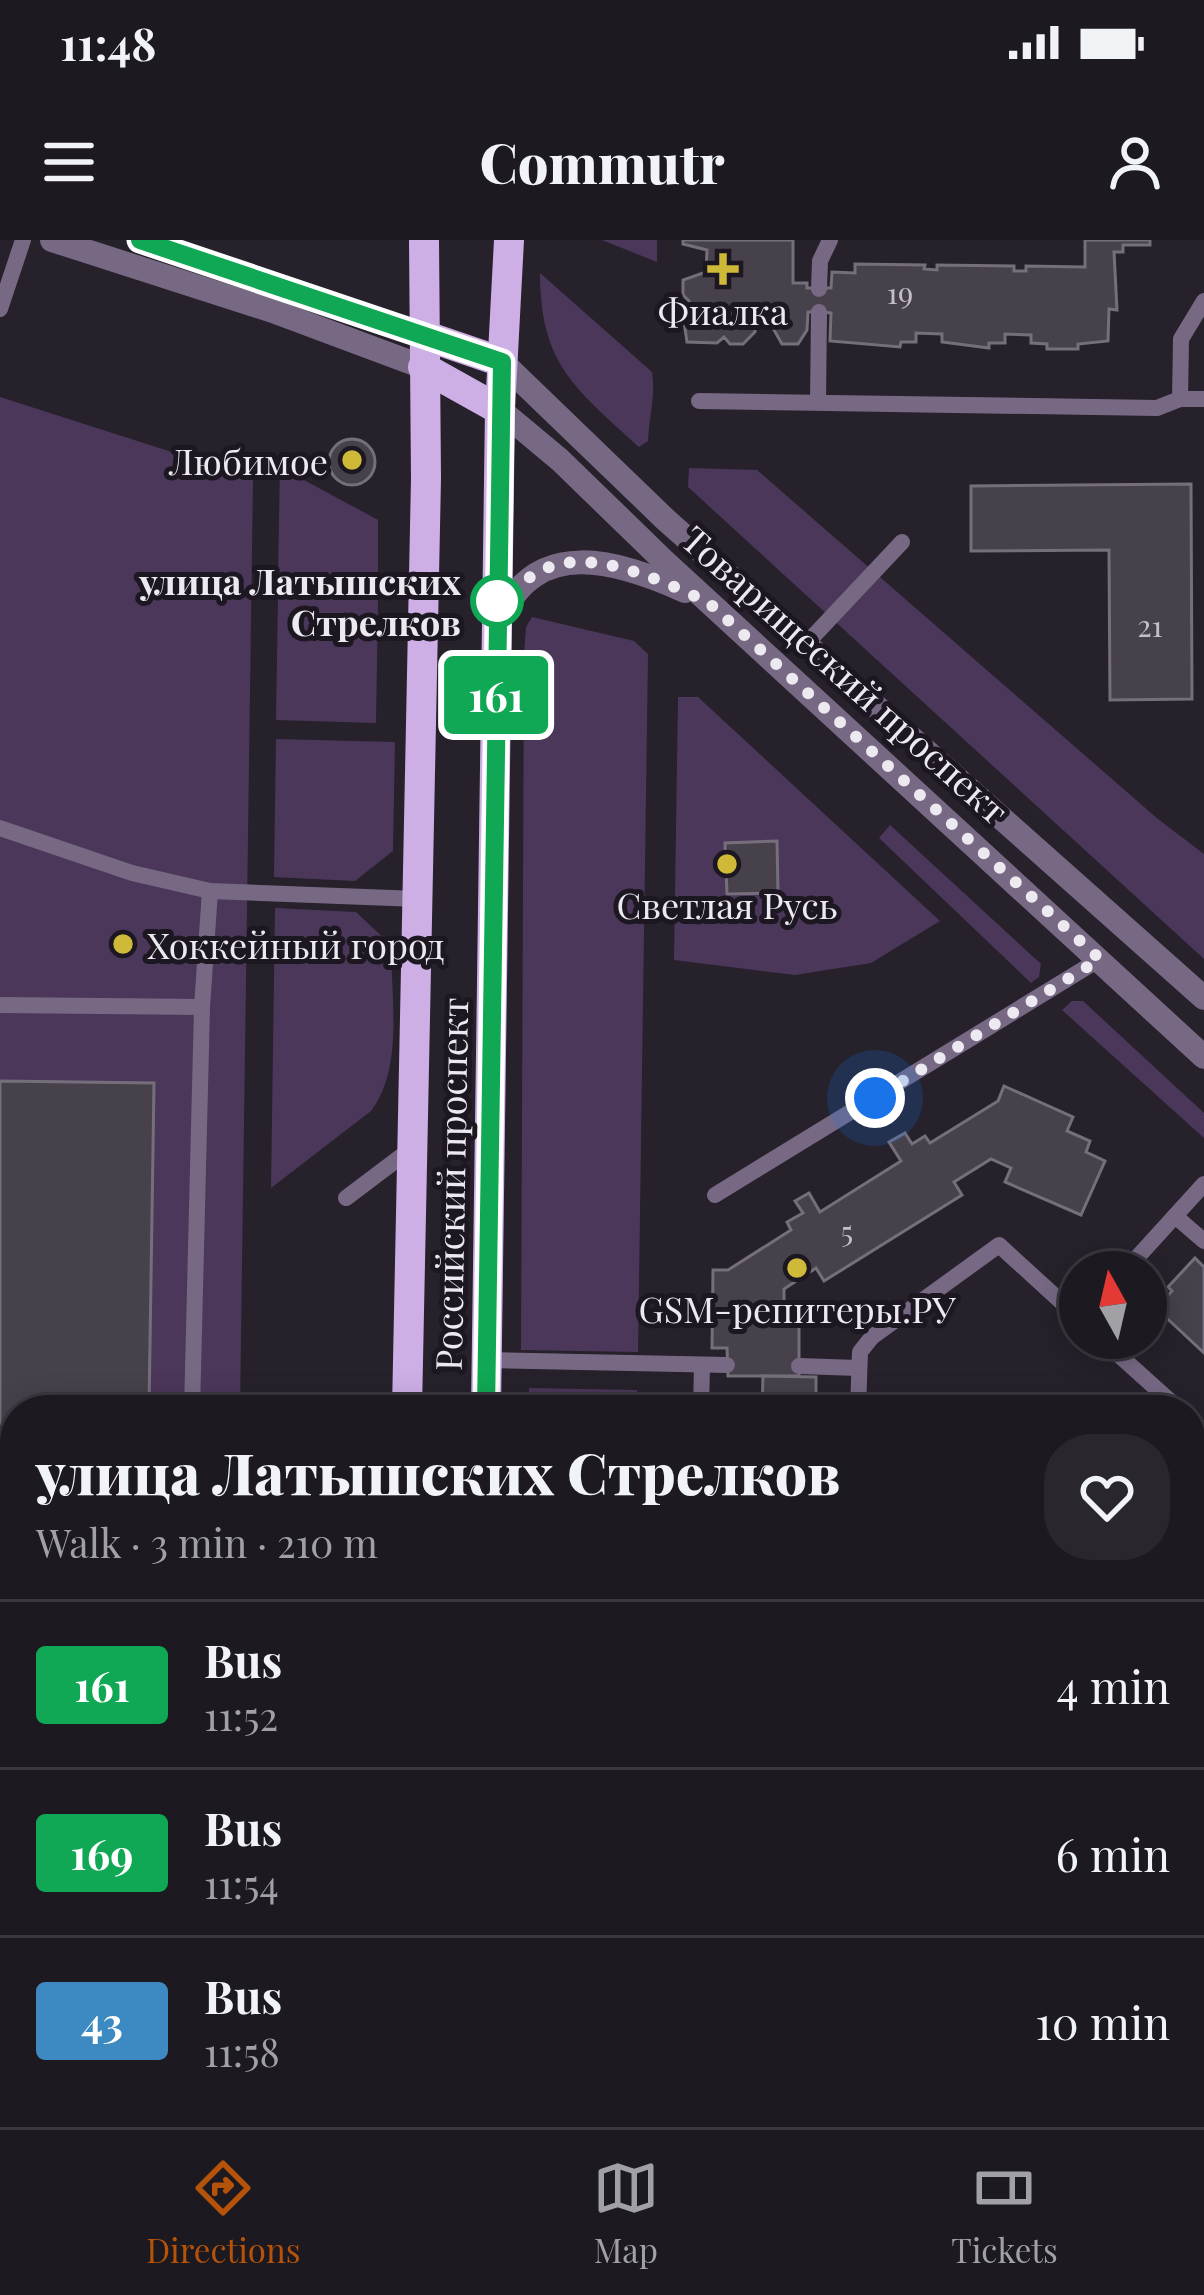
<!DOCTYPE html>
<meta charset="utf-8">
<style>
:root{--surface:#1c1920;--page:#29262d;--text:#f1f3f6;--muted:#a0a0a5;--line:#3a383e;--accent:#b45309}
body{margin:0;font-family:"Playfair Display",serif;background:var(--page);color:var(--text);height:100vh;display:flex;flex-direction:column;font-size:45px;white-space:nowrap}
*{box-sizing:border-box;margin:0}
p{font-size:39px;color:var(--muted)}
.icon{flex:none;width:66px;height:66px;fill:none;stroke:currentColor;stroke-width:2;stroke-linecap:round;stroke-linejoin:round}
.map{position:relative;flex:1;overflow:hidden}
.panel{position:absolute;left:0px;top:1155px;width:1206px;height:732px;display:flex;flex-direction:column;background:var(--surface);border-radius:48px 48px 0 0;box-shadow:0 6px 30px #0003,0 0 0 3px var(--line)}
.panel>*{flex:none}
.badge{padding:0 24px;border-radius:9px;font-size:42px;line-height:78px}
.needle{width:78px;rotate:352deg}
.controls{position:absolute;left:1059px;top:1011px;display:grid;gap:24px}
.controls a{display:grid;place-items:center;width:108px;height:108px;border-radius:50%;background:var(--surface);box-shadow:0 6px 30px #0003,0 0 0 3px var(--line);font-size:60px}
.you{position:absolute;width:60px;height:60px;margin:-30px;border:9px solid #fff;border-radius:50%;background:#1a73e8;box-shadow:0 0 0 18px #1a73e833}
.map>.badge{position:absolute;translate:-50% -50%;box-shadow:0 0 0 6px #fff}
.round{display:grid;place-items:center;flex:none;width:126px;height:126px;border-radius:48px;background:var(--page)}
.summary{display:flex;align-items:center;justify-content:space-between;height:204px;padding:0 36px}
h1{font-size:57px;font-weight:800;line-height:90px}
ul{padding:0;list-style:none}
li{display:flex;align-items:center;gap:36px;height:168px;padding:0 36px;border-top:3px solid var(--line)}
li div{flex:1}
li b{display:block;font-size:45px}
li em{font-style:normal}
li .badge{min-width:132px;font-weight:700;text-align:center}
.status{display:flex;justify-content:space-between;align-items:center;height:84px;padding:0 60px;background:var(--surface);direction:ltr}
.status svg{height:33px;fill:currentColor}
header{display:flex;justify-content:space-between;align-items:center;height:156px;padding:0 36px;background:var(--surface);font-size:54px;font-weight:800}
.menu{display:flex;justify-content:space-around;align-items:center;height:168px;border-top:3px solid var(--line);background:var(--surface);font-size:33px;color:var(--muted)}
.menu a{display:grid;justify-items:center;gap:6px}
.menu .current{color:var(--accent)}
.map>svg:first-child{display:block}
.green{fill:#4b375a}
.building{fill:#47414c;stroke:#756f7b;stroke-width:3}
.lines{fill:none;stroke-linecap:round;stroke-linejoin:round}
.service{stroke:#776984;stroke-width:16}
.tertiary{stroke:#776984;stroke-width:24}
.primary{stroke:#cdafe6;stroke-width:30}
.line-casing{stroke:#fff;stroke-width:27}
.line{stroke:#10a855;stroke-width:18}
.walk{stroke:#ede9f0;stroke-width:12;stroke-dasharray:0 21.6}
.poi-dot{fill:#ceb938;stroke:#1d1721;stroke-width:4.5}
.stop-dot{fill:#fff;stroke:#10a855;stroke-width:6}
.labels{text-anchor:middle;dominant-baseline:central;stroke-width:10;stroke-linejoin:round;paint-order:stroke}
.number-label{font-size:30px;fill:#c4bfc7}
.poi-label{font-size:36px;fill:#ede9f0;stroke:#1d1721}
.stop-label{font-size:36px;font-weight:bold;fill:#ede9f0;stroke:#1d1721;text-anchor:end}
.street-label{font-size:36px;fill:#ede9f0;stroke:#1d1721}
</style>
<div class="status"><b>11:48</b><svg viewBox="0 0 49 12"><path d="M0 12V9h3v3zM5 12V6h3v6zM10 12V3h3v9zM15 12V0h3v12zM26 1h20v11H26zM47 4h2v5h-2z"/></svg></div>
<header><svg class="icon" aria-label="menu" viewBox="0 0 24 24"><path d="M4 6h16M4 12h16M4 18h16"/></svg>Commutr<svg class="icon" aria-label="person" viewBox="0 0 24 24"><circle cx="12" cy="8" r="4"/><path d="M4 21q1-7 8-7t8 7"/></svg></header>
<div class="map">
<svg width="1204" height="1887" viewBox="0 0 1204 1887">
<rect width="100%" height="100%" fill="#26212b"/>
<!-- green -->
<g class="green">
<polygon points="602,0 657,0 657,22"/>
<path d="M540 33 652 132C656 154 649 177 648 201L639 207C576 149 540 125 540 33Z"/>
<polygon points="0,157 253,238 240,1170 15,1170 15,1872 231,1872 230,1887 0,1887"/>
<polygon points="280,227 378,280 378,341 278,336"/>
<polygon points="689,228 757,230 1158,579 1204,614 1204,719 688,247"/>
<polygon points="278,355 378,360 376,483 276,480"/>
<polygon points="532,377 634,401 648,414 638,1112 521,1110 524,415 526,387"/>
<polygon points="678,457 698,457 940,681 871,723 795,735 674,720"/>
<polygon points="276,499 395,502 393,611 355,641 274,637"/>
<polygon points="890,585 1041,724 1039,737 1031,743 879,598"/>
<path d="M275 668 356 672 391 705C391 757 404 828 371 871L271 948Z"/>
<polygon points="1072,761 1083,761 1204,873 1204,898 1062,770"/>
<polygon points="529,1148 637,1150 637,1170 528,1170"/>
<polygon points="258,1872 378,1872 378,1887 257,1887"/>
</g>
<!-- building -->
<g class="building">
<polygon points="683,0 793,0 793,43 807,43 807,48 831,48 832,32 855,33 855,24 925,25 924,29 937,30 937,25 1014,26 1014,31 1026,31 1026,26 1085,27 1085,0 1150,0 1150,5 1123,5 1123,12 1114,12 1117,70 1109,69 1108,101 1078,104 1078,109 1047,109 1047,104 1031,103 1031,95 1005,94 1005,103 989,103 989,108 942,102 942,94 916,93 916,102 901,102 900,107 830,101 831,73 819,72 808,72 807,90 798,104 782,104 774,90 775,76 755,76 755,92 743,104 730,104 724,97 717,103 687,102 682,68 689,61 683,55 683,40 706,32 707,10 683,4"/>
<circle cx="352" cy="222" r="23"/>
<polygon points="1191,244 1192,459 1110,460 1109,310 971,311 971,246"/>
<polygon points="777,601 778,653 727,654 725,603"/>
<polygon points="0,841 154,843 149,1170 15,1170 15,1725 0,1725"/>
<polygon points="1004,846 1073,877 1067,891 1090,901 1086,912 1105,921 1081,975 1005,942 1011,928 991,919 954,942 962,955 824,1041 816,1028 784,1049 784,1074 799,1074 799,1136 728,1136 727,1108 712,1108 713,1030 728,1030 791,990 787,982 803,973 795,961 809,953 820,972 901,921 889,902 905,893 912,904 925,896 930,903 998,861"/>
<polygon points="1195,1018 1204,1027 1204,1113 1156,1068 1172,1051 1168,1047"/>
<polygon points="763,1136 816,1137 816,1170 762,1170"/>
<polygon points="739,1872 810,1872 810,1879 818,1879 818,1887 753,1887 753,1882 739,1882"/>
</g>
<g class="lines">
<!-- service -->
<g class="service">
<polyline points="819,49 820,21 830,0"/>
<polyline points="0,69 23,0"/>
<polyline points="1180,159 1181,99 1204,61"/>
<polyline points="699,161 1157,168 1180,159 1204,159"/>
<polyline points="818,162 819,72"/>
<polyline points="806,404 902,302"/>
<polyline points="0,588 132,633 210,651 418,659"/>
<polyline points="0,765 202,767 192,1170"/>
<polyline points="202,767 210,651"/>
<polyline points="715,955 1100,719"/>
<polyline points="346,958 411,909"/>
<polyline points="1175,976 1204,1001"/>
<polyline points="1124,1032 1204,944"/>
<polyline points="1100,1098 1180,1170"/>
<polyline points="487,1120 727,1125"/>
<polyline points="799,1126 858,1128"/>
<polyline points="701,1170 702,1125"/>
<polyline points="858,1170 860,1112 872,1097 999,1005 1080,1079"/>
<polyline points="1191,1180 1204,1192"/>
<polyline points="854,1872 855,1887"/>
<polyline points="691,1887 691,1872"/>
</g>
<!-- tertiary -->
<g class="tertiary">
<polyline points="52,0 273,71 423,127"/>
<polyline points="140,0 423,95"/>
<polyline points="502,122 666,280 1204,758"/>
<polyline points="500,170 560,220 663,320 1204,817"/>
<path d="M500 380C536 295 618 321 685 351"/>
</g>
<!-- primary -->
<g class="primary">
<polyline points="423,95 502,122"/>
<polyline points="423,127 500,170"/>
<polyline points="407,1170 426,238 424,0"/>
<polyline points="486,1170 500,170 509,0"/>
<polyline points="397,1887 397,1872"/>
<polyline points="476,1887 477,1872"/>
</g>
</g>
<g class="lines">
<defs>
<polyline id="line" points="140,0 502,122 486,1170"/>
</defs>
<!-- line casing -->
<use href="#line" class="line-casing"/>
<!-- line -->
<use href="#line" class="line"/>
<!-- walk -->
<path class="walk" d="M497 361H508C555 288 648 335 708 362L1100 719 875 858"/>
</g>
<!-- markers -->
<g class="poi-dot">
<path d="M717 11h12v12h12v12h-12v12h-12v-12h-12v-12h12z"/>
<circle cx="352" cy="220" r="12"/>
<circle cx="727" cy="624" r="12"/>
<circle cx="123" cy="704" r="12"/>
<circle cx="797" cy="1028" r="12"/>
</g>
<circle class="stop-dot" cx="497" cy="361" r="24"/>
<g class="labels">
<!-- number labels -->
<g class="number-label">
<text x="900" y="52">19</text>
<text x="1150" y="385">21</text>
<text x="847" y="991">5</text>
</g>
<!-- poi labels -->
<g class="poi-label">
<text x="723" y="70">Фиалка</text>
<text x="328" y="220" text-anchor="end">Любимое</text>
<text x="727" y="664">Светлая Русь</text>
<text x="147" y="704" text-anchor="start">Хоккейный город</text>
<text x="797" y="1068">GSM-репитеры.РУ</text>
</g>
<!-- stop labels -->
<g class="stop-label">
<text x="461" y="340">улица Латышских<tspan x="461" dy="41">Стрелков</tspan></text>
</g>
<!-- street labels -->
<g class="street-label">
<text transform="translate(846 434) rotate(42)">Товарищеский проспект</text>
<text transform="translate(450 944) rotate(-89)">Российский проспект</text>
</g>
</g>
</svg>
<div class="controls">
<a><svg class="needle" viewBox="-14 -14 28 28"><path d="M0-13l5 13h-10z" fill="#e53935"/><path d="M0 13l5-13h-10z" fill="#a0a0a5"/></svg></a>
</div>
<div class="you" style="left:875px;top:858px"></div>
<b class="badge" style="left:496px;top:455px;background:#10a855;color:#fff">161</b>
<section class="panel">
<div class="summary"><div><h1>улица Латышских Стрелков</h1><p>Walk · 3 min · 210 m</p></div><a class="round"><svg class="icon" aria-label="heart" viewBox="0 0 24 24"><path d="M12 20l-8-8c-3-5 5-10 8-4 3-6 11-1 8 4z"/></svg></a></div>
<ul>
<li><span class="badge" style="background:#10a855;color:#fff">161</span><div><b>Bus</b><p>11:52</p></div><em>4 min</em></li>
<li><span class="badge" style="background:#10a855;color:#fff">169</span><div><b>Bus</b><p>11:54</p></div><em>6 min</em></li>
<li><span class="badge" style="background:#3d8ac2;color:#fff">43</span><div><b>Bus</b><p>11:58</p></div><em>10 min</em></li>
</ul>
</section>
</div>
<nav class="menu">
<a class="current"><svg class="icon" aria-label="directions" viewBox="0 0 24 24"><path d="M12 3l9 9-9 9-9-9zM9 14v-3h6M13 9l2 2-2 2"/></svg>Directions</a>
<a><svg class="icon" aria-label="map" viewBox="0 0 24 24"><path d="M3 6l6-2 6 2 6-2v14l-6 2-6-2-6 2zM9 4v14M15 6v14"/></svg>Map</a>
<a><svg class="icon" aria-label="tickets" viewBox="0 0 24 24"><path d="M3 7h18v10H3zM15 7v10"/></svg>Tickets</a>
</nav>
